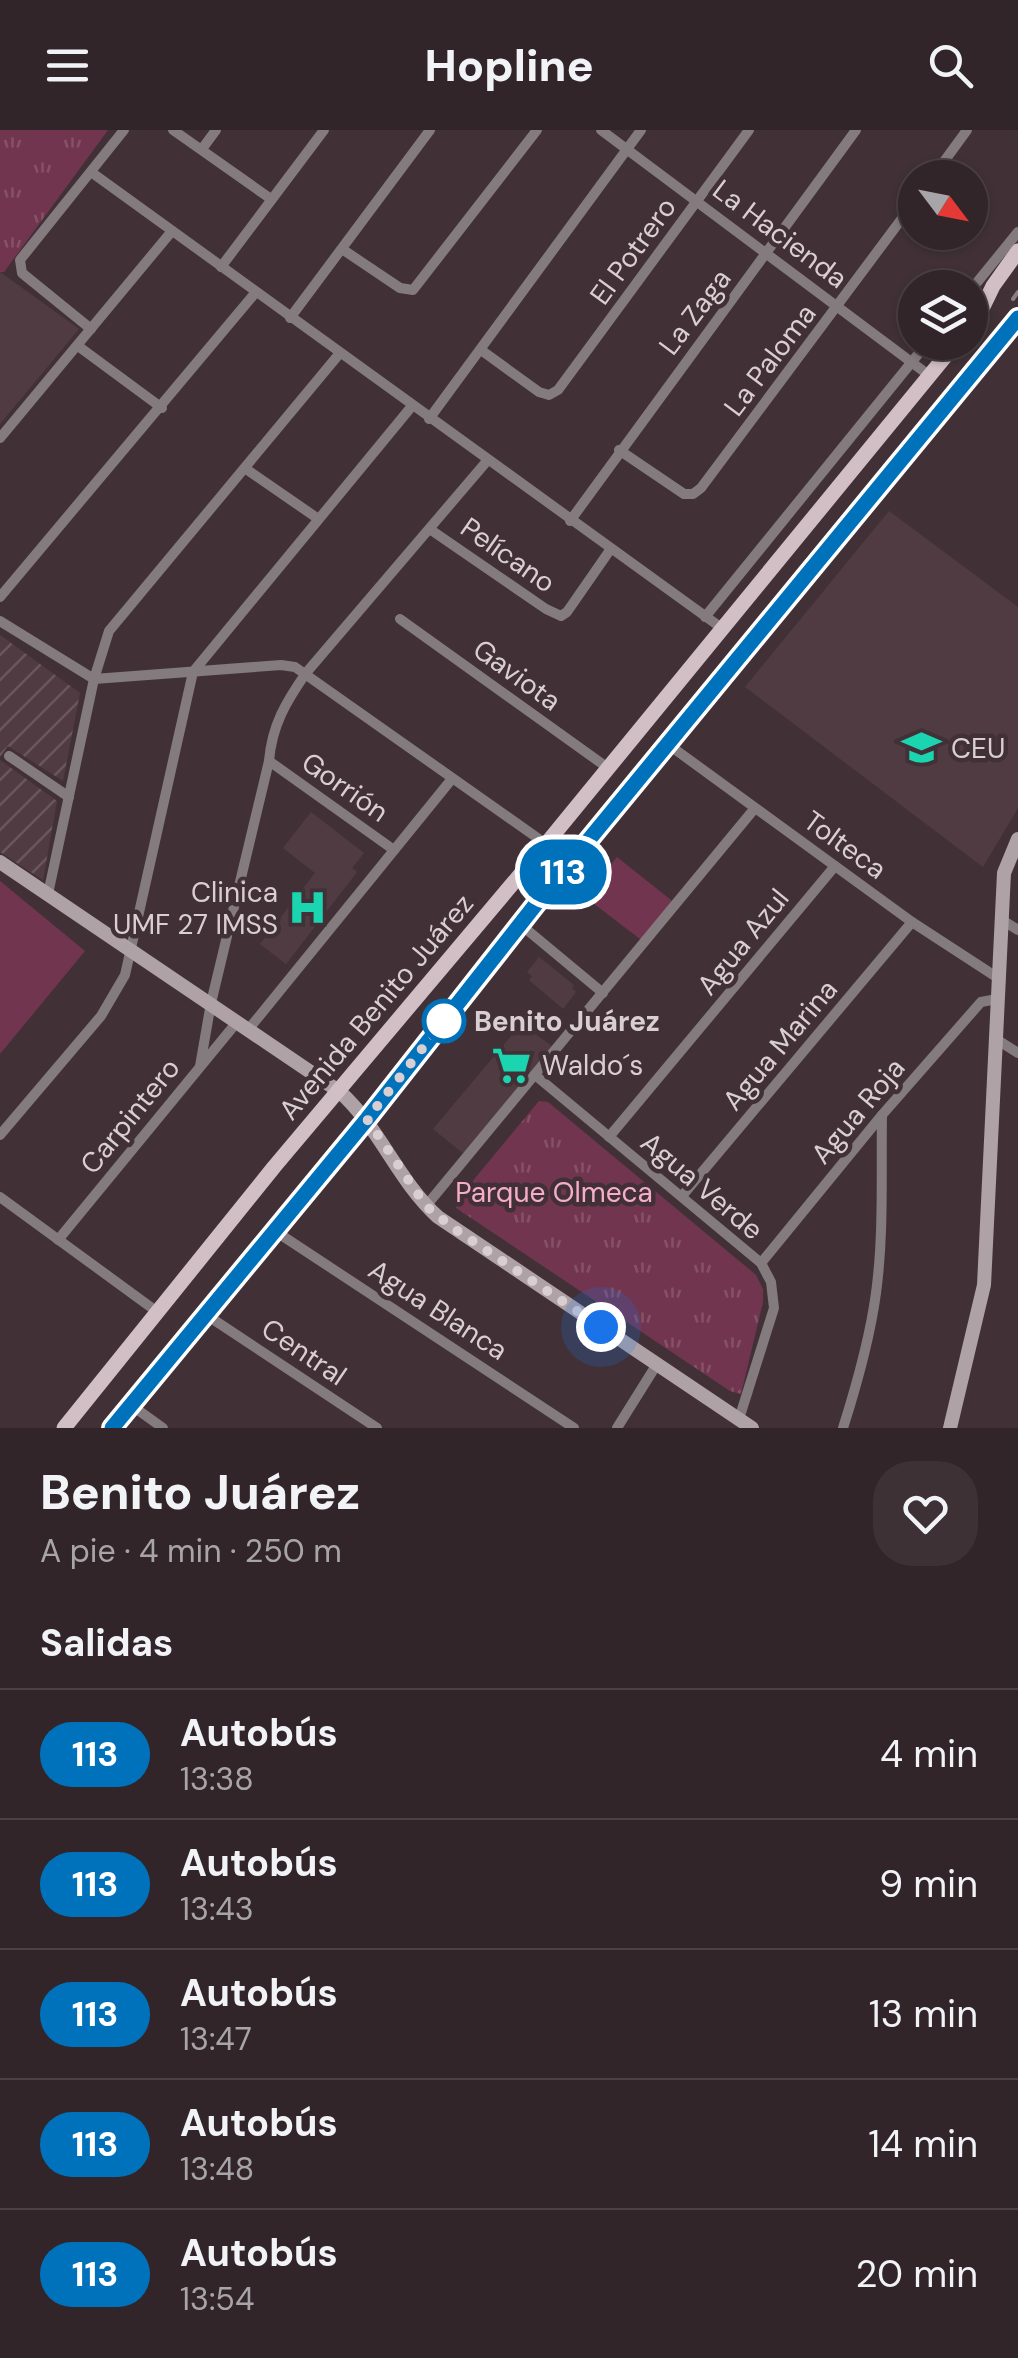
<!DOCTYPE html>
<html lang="es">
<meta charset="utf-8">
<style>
:root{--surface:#312529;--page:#3d3135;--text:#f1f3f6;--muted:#a8a5a8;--line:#4c4246}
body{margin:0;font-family:"DM Sans",sans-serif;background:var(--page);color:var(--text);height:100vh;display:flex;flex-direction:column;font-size:38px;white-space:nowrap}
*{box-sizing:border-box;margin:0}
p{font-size:32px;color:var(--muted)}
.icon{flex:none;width:55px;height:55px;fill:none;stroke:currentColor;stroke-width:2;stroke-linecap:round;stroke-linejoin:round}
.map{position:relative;height:1298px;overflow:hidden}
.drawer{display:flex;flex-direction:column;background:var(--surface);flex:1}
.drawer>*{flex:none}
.badge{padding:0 20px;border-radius:32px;font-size:35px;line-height:65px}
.needle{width:65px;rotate:122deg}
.fabs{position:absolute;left:898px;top:30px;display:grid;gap:20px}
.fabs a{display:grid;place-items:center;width:90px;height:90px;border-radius:50%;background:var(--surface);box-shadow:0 2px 8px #0004,0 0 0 2px var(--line);font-size:50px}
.you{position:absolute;width:50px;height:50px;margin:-25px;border:8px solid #fff;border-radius:50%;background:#1a73e8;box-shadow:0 0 0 15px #1a73e833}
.map>.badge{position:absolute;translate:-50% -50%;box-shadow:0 0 0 5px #fff}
h2{padding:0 40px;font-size:38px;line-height:90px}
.round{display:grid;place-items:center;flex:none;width:105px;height:105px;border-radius:40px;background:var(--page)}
.headline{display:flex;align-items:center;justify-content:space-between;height:170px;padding:0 40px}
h1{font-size:48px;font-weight:800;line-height:75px}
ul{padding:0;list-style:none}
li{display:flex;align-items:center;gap:30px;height:130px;padding:0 40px;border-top:2px solid var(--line)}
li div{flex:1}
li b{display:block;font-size:38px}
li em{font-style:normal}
li .badge{min-width:110px;font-weight:700;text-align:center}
header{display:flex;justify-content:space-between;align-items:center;height:130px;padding:0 40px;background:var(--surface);font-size:45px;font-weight:800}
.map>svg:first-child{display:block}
.built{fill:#513b43}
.industrial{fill:url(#industrial-furrows)}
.grass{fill:#72354f}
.park{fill:url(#park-tufts)}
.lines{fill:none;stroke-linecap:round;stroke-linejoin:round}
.street{stroke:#847b7e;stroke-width:10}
.secondary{stroke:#afa2a6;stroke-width:14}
.primary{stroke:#d1bfc5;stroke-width:15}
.rail{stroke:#8b7e82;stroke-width:4}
.line-casing{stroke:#fff;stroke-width:22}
.line{stroke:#0072bc;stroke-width:15}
.walk{stroke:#d9cfd2;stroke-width:10;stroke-dasharray:0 18}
.stop-dot{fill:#fff;stroke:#0072bc;stroke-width:5}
.labels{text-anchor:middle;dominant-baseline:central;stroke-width:9;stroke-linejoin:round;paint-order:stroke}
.street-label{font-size:28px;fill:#d9cfd2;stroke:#413137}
.poi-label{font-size:28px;fill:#d9cfd2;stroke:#413137;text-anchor:start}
.stop-label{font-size:28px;font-weight:bold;fill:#d9cfd2;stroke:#413137;text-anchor:start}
.park-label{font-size:28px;fill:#f6adc9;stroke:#413137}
</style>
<header><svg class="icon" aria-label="menu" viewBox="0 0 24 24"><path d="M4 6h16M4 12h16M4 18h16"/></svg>Hopline<svg class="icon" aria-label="search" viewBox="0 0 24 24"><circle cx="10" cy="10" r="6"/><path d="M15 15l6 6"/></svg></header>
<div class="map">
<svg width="1018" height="1298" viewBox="0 0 1018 1298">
<defs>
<pattern id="industrial-furrows" width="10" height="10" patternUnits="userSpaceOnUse" patternTransform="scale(2.5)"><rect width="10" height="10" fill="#513b43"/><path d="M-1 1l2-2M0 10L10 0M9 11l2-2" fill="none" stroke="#69565d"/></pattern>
<pattern id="park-tufts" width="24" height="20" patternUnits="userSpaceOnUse" patternTransform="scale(2.5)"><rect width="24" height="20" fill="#72354f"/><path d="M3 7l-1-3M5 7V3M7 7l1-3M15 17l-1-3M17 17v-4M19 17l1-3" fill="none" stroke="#865167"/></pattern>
</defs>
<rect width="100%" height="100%" fill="#413137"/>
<!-- built -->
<g class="built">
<polygon points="0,142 79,199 0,294"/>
<polygon points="889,381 1018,477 1018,678 983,737 745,557"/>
<polygon points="311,682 364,723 352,738 357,742 286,834 260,814 315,743 283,718"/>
<polygon points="539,827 574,855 572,858 576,862 563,879 529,850 532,846 527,842"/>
<polygon points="521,894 552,916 464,1024 433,999"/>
</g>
<!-- industrial -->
<g class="industrial">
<polygon points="0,505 80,563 63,651 8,616 0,627"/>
<polygon points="0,630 57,671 43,750 0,722"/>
</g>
<!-- grass -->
<g class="grass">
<polygon points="617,727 676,774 644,812 585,767"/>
<polygon points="0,751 85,821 0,924"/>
</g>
<!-- park -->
<g class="park">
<polygon points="0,0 108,0 4,142 0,142"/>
<polygon points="539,971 548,972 756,1145 763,1159 763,1172 741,1264 730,1261 456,1078 456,1071"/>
</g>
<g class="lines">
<!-- street -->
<g class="street">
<polyline points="173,0 271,69"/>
<polyline points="601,0 930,246"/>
<polyline points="202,19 216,0"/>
<polyline points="91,42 723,499"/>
<polyline points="932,48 967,0"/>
<polyline points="342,119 400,158 413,160 537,0"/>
<polyline points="221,137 324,0"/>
<polyline points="970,161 1018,102"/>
<polyline points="290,188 430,0"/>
<polyline points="91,199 22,143 20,130 124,0"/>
<polyline points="78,216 162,278"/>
<polyline points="481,220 539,262 549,265 558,260 749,0"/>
<polyline points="429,289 641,0"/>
<polyline points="0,308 172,101"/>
<polyline points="619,320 684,364 693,364 701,358 915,71"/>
<polyline points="246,339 317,388"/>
<polyline points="570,391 856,0"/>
<polyline points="431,400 546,479 561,486 567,482 610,420"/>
<polyline points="0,467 256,162"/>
<polyline points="705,487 928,212"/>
<polyline points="400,489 608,638"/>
<polyline points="0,491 94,549 281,535 295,537 546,714"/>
<polyline points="669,615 912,792 998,848"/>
<polyline points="9,626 69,667"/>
<polyline points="269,631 394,720"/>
<polyline points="48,764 94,549 109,501 340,223"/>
<polyline points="1002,790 1018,800"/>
<polyline points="520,794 603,863"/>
<polyline points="248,900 451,650"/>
<polyline points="996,909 1018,923"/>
<path d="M200 936 211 873 269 631C272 595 286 572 306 543L487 331"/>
<polyline points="535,945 761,1133 771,1152 774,1178 739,1289"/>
<polyline points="0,1005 101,886 125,845 193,542 412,276"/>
<polyline points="609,1007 835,736"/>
<polyline points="682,1066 912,792"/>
<polyline points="0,1067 156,1181"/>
<polyline points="426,1076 755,678"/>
<polyline points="275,1101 574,1298"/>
<polyline points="58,1110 237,892"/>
<polyline points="761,1133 882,985 981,872 997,869"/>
<polyline points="205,1184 377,1298"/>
<polyline points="131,1275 163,1298"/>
<polyline points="617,1298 657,1234"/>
<path d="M843 1298C857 1254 870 1208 876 1163 884 1104 881 1044 882 985"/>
</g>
<!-- secondary -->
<g class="secondary">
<path d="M0 732 340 962C380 998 398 1051 438 1087L752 1298"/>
<polyline points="950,1298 984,1155 1004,743 1018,709"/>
</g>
<!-- primary -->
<g class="primary">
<polyline points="978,187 993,156 1018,121"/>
<polyline points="64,1298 274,1037 546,714 957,212"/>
<polyline points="112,1298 367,989 536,774 1018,188"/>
</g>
<!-- rail -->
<polyline class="rail" points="1013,169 1018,162"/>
</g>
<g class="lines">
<defs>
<polyline id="line" points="112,1298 367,989 536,774 1018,188"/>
</defs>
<!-- line casing -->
<use href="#line" class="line-casing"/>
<!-- line -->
<use href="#line" class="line"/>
<!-- walk -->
<polyline class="walk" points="444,891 367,989 426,1076 453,1098 601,1197"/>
</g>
<!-- icons -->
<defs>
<symbol id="school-bare" viewBox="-9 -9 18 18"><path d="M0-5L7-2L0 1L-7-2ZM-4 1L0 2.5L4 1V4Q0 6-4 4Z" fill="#1bd5b1" stroke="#413137" stroke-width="2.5" paint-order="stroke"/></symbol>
<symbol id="hospital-bare" viewBox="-9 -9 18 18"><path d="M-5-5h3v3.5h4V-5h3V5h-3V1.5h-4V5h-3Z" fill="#1bd5b1" stroke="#413137" stroke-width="2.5" paint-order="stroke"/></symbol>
<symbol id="supermarket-bare" viewBox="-9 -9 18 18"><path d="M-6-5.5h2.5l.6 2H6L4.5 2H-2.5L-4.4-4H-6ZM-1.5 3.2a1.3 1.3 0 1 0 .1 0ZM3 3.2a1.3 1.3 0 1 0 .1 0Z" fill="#1bd5b1" stroke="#413137" stroke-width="2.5" paint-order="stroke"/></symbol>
</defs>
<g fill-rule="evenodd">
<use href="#school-bare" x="894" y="590" width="55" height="55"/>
<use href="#hospital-bare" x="280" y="750" width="55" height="55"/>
<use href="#supermarket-bare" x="484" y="908" width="55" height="55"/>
</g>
<!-- markers -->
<circle class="stop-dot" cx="444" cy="891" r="20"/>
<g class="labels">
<!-- street labels -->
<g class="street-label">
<text transform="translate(780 104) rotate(37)">La Hacienda</text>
<text transform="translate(633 121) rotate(-54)">El Potrero</text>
<text transform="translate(695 182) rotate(-53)">La Zaga</text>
<text transform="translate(770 230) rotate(-53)">La Paloma</text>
<text transform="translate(508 425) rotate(35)">Pelícano</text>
<text transform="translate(517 545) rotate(36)">Gaviota</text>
<text transform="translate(345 657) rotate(35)">Gorrión</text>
<text transform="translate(845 715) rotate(36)">Tolteca</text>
<text transform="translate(743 812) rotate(-51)">Agua Azul</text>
<text transform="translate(376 877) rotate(-50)">Avenida Benito Juárez</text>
<text transform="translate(780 915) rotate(-50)">Agua Marina</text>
<text transform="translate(858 981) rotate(-50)">Agua Roja</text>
<text transform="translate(130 986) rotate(-51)">Carpintero</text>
<text transform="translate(702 1056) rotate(40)">Agua Verde</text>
<text transform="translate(438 1180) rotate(33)">Agua Blanca</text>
<text transform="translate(304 1222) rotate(34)">Central</text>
</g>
<!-- poi labels -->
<g class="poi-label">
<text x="951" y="618">CEU</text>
<text x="278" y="762" text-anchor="end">Clinica<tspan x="278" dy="32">UMF 27 IMSS</tspan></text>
<text x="542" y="935">Waldo´s</text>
</g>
<!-- stop labels -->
<g class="stop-label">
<text x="474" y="891">Benito Juárez</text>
</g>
<!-- park labels -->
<g class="park-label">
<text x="554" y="1062">Parque Olmeca</text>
</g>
</g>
</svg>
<div class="fabs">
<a><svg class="needle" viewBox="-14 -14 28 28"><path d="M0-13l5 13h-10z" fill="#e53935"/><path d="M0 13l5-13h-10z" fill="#a8a5a8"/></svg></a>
<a><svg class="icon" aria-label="layers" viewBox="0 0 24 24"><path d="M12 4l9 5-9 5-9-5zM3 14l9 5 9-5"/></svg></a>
</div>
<div class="you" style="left:601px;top:1197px"></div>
<b class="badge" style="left:563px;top:742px;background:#0072bc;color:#fff">113</b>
</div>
<section class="drawer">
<div class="headline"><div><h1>Benito Juárez</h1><p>A pie · 4 min · 250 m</p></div><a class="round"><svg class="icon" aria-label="heart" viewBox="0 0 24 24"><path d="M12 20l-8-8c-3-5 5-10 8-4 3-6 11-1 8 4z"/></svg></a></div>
<h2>Salidas</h2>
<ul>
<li><span class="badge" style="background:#0072bc;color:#fff">113</span><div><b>Autobús</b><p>13:38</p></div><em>4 min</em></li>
<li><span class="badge" style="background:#0072bc;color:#fff">113</span><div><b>Autobús</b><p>13:43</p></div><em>9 min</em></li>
<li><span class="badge" style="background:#0072bc;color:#fff">113</span><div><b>Autobús</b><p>13:47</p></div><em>13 min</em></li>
<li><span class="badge" style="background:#0072bc;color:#fff">113</span><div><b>Autobús</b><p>13:48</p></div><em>14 min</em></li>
<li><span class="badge" style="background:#0072bc;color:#fff">113</span><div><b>Autobús</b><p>13:54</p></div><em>20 min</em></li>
</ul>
</section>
